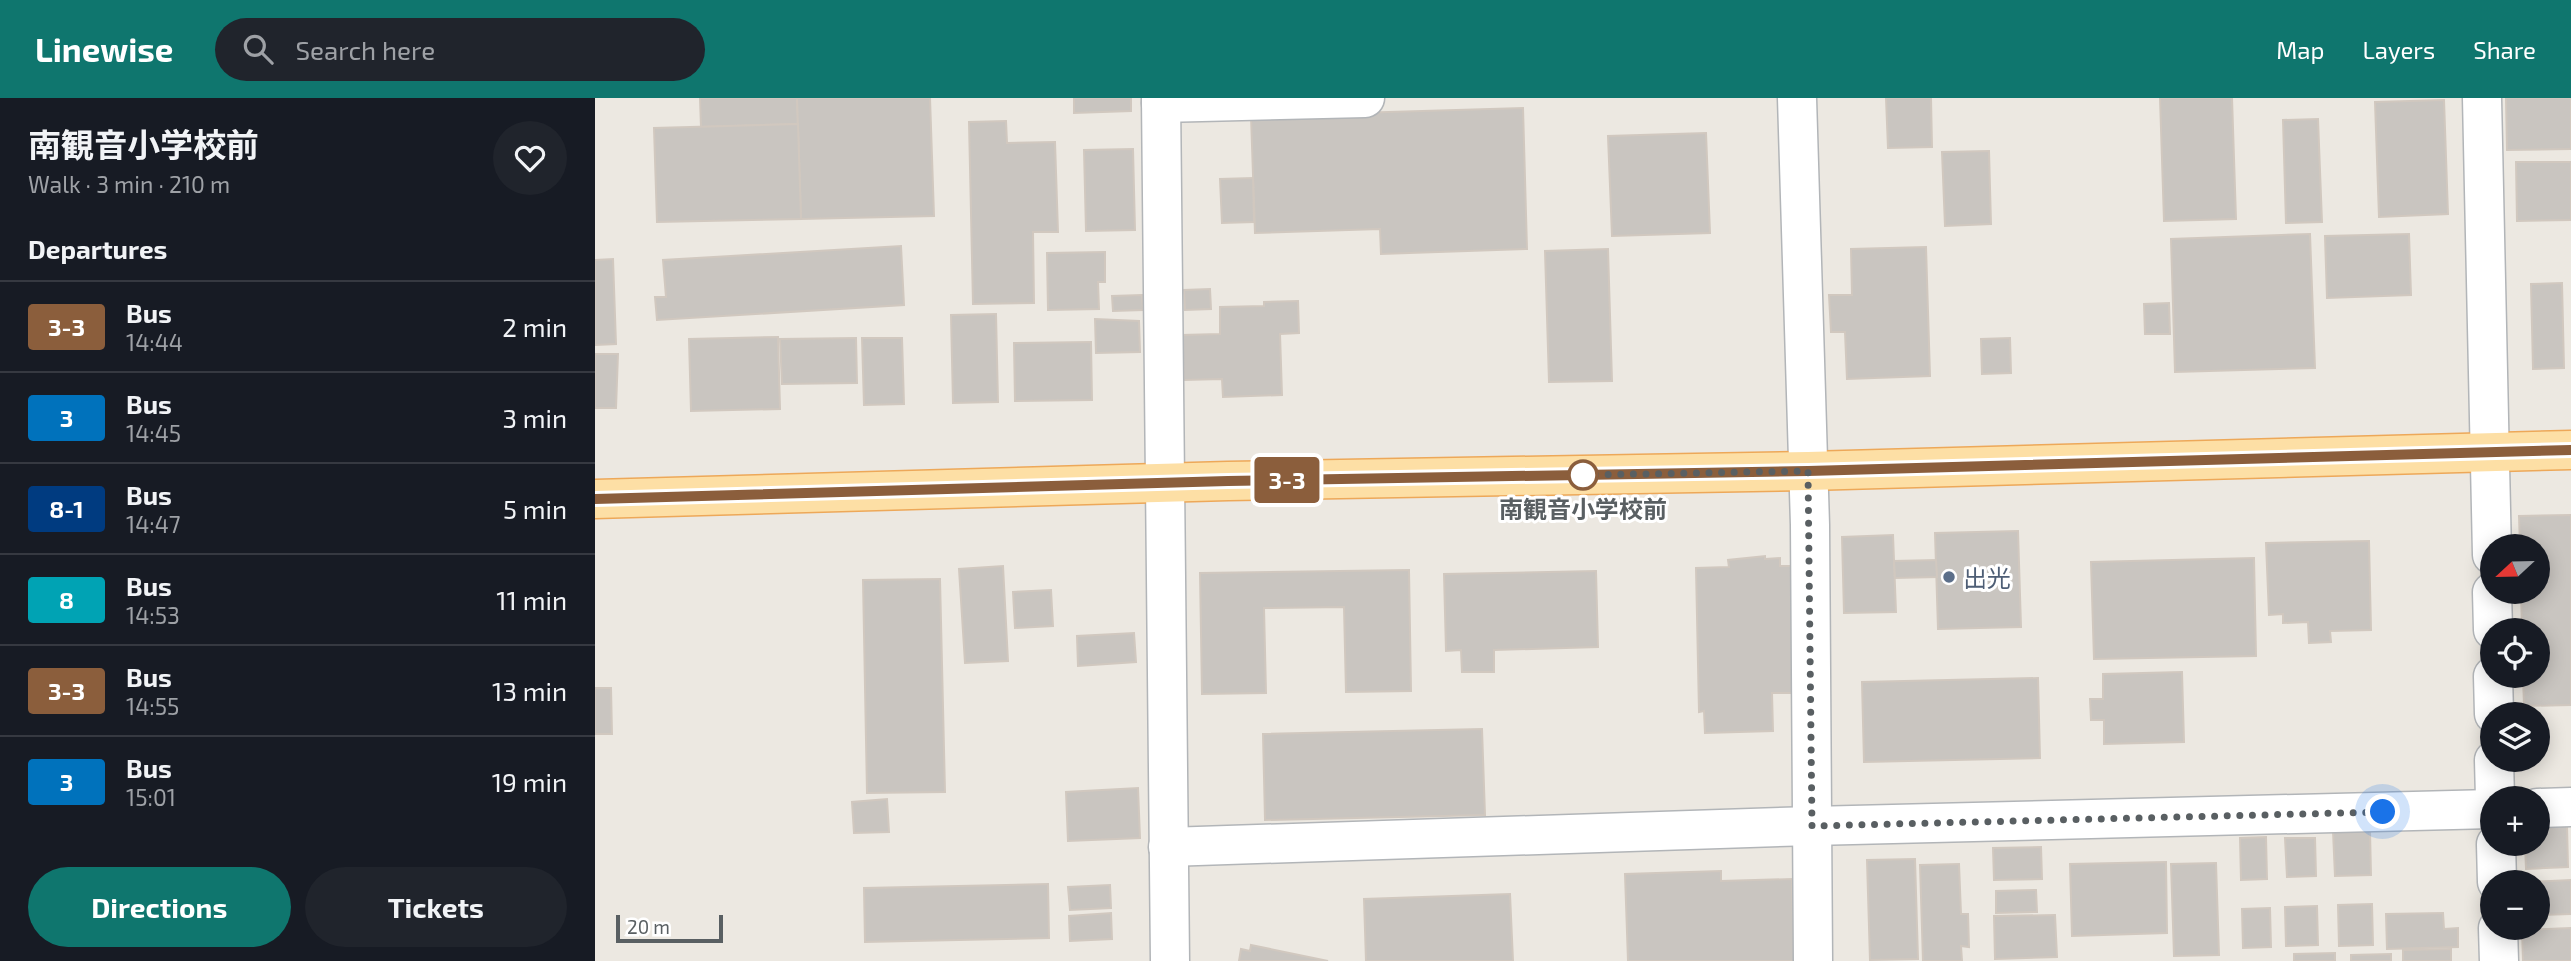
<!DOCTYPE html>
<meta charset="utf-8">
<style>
:root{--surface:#171b24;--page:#20242c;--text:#f1f3f6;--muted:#9ea1a6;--line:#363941;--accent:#0f766e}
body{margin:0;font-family:"Exo 2","Noto Sans JP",sans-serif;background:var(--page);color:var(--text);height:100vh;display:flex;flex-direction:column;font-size:26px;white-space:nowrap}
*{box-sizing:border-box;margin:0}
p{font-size:23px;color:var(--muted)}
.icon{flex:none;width:38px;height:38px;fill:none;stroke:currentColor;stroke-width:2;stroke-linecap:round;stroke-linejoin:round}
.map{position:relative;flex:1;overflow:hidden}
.sheet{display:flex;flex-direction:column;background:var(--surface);width:595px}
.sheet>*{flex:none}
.badge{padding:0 14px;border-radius:5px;font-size:24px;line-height:46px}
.needle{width:46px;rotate:248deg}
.buttons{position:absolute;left:1885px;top:436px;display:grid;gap:14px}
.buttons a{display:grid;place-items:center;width:70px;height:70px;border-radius:50%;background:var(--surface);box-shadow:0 4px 18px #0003;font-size:35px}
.scale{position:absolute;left:21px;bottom:18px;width:107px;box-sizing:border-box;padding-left:7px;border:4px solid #595f62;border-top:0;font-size:19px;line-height:24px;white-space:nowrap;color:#595f62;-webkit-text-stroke:5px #fff;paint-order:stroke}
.you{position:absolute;width:35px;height:35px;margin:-18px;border:5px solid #fff;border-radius:50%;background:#1a73e8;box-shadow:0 0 0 10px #1a73e833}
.map>.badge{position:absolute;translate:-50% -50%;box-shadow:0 0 0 4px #fff}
h2{padding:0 28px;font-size:26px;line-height:63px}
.round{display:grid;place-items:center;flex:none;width:74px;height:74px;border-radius:37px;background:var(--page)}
.overview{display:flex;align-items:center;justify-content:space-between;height:119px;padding:0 28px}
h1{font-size:33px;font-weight:700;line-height:52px}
.action{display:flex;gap:14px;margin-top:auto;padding:14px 28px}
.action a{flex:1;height:80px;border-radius:42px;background:var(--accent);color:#fff;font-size:28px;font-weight:700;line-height:80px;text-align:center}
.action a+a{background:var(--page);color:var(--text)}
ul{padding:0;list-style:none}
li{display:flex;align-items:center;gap:21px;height:91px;padding:0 28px;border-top:2px solid var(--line)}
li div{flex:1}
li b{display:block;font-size:26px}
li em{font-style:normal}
li .badge{min-width:77px;font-weight:700;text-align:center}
header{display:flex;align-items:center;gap:42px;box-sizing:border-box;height:98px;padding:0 35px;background:var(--accent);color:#fff}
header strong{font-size:33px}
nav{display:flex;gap:38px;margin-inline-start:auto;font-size:24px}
.search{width:490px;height:63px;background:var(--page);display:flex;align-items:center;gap:18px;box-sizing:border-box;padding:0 24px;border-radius:38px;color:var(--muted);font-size:26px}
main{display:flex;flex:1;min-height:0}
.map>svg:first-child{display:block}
.building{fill:#c9c5c0;stroke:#d1c8bf;stroke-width:2}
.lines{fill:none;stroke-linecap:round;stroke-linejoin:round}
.minor-casing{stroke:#b2b5b8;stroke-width:41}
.major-casing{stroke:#eda859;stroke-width:41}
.minor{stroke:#fff;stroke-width:38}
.major{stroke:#fddfa5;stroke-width:38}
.line-casing{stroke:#fff;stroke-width:16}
.line{stroke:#8b5e3c;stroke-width:10}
.walk{stroke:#595f62;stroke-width:7;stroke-dasharray:0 12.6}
.stop-dot{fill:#fff;stroke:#8b5e3c;stroke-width:3.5}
.service-dot{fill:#5c6f8a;stroke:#fff;stroke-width:2.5}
.labels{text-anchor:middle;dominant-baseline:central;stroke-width:6;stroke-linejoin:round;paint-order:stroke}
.stop-label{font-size:24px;font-weight:bold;fill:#595f62;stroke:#fff}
.service-label{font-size:24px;fill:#4e5e75;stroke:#fff;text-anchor:start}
</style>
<header>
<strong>Linewise</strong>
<div class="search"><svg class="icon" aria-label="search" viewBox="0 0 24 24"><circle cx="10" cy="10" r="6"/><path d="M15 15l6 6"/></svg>Search here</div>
<nav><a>Map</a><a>Layers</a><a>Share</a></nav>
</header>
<main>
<section class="sheet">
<div class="overview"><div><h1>南観音小学校前</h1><p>Walk · 3 min · 210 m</p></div><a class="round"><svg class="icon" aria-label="heart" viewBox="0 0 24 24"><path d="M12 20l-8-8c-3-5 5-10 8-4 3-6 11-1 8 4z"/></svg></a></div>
<h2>Departures</h2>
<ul>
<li><span class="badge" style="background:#8b5e3c;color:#fff">3-3</span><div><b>Bus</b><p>14:44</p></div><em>2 min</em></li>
<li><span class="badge" style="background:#0072bc;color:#fff">3</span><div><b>Bus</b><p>14:45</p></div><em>3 min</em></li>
<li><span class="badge" style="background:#003b80;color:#fff">8-1</span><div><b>Bus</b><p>14:47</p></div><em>5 min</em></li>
<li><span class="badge" style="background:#00a3b4;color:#fff">8</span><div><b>Bus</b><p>14:53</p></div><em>11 min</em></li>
<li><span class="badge" style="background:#8b5e3c;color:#fff">3-3</span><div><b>Bus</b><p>14:55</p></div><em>13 min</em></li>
<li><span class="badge" style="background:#0072bc;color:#fff">3</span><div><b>Bus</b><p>15:01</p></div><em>19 min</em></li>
</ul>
<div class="action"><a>Directions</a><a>Tickets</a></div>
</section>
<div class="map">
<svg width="1976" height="863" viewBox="0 0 1976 863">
<rect width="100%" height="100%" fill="#ece8e1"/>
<!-- building -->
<g class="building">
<polygon points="105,0 202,0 203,26 106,29"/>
<polygon points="202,0 335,0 339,118 206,121"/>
<polygon points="479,0 536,0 536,13 479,15"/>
<polygon points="1291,0 1336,0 1337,49 1293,50"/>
<polygon points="1565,0 1637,0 1641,121 1569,123"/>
<polygon points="1911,0 1976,0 1976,51 1912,52"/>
<polygon points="1849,2 1853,116 1784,119 1780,4"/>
<polygon points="928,10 932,151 786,156 785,131 660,135 656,18"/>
<polygon points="1723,21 1727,124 1691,125 1688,22"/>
<polygon points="411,23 412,45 460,44 463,134 438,134 439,205 378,206 374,24"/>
<polygon points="203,26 206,121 62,124 59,30"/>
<polygon points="1111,35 1115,135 1017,138 1013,38"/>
<polygon points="538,51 540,132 491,133 489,52"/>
<polygon points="1394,53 1396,126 1350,128 1347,54"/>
<polygon points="1921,64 1976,64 1976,122 1922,123"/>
<polygon points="658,80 659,124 627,125 625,81"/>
<polygon points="1715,136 1720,270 1580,274 1576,141"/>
<polygon points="1814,136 1816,197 1732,200 1730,138"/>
<polygon points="306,148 309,207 62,222 60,199 71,199 68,162"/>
<polygon points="1331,149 1335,278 1252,281 1250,234 1236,234 1234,197 1257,197 1256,151"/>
<polygon points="1013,151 1017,283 954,284 950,153"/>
<polygon points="510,154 510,184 503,184 504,211 453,212 452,155"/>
<polygon points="18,161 21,246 0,247 0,162"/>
<polygon points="1967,185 1969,270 1938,271 1936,186"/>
<polygon points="615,191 616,211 590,212 589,192"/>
<polygon points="547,197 548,212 518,213 517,198"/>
<polygon points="703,203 704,235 685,236 687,297 628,299 627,281 589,282 587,237 625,236 625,209 669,208 669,204"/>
<polygon points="1574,205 1575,236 1550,236 1549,206"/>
<polygon points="401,216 403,304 358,305 356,217"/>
<polygon points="500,221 544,223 545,254 501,255"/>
<polygon points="183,239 185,311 96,313 94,241"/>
<polygon points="261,240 262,285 187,286 185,241"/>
<polygon points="267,240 307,240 309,306 269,307"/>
<polygon points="1415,240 1416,275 1387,276 1386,241"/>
<polygon points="496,244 497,302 420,303 419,245"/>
<polygon points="0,256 23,256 21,310 0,310"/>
<polygon points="1976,417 1976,607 1929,608 1928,578 1942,578 1942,532 1927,532 1926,494 1942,494 1942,448 1925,448 1924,418"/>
<polygon points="1423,433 1426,529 1343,531 1340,435"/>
<polygon points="1298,437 1301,514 1249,515 1247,439"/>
<polygon points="1774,443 1776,532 1735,533 1736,544 1714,545 1713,524 1688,525 1688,516 1674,517 1671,445"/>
<polygon points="1170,458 1170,461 1185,460 1185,468 1199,468 1202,595 1177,595 1178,633 1110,635 1109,613 1104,614 1101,470 1134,469 1133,462"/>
<polygon points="1659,460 1661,558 1499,561 1496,464"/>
<polygon points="1341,462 1342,479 1300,480 1299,463"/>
<polygon points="408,468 413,563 370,565 364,471"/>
<polygon points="814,472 816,593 751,594 749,509 669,510 671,595 607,596 605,475"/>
<polygon points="1001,473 1003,549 899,552 899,574 867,574 866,552 851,553 849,476"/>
<polygon points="345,481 350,694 272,695 268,482"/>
<polygon points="456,492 458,528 420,530 418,494"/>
<polygon points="539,535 541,564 483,568 482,538"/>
<polygon points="1587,574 1589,644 1509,646 1509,622 1496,622 1495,601 1508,601 1508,576"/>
<polygon points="1443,580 1445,660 1269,664 1267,584"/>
<polygon points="0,590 16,590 17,636 0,636"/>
<polygon points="887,631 890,717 670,722 668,636"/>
<polygon points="543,690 545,740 473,743 471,694"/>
<polygon points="292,701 294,734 259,735 257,704"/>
<polygon points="1972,727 1973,769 1931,771 1930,746 1942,746 1942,729"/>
<polygon points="1738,733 1775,733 1776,777 1740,778"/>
<polygon points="1671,739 1672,781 1646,782 1645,740"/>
<polygon points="1690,740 1720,740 1721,778 1692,779"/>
<polygon points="1446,749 1447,781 1399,782 1398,750"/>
<polygon points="1320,761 1323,861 1275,862 1272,762"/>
<polygon points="1571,764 1572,835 1477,838 1475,766"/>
<polygon points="1621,765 1624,857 1579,858 1576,766"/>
<polygon points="1364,766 1366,816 1373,816 1374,849 1366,848 1367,863 1328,863 1325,767"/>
<polygon points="1126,773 1126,783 1197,781 1199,863 1033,863 1030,776"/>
<polygon points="1976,782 1976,816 1942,817 1942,784 1933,784"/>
<polygon points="453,786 454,840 270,844 269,790"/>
<polygon points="515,787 516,810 475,812 473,789"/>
<polygon points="1441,792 1442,814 1401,815 1401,793"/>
<polygon points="915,796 918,863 771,863 769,801"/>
<polygon points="1777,806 1778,847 1744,848 1743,807"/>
<polygon points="1722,808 1723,847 1691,848 1690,809"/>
<polygon points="1675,810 1676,849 1648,850 1647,811"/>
<polygon points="516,815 517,841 475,843 474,818"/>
<polygon points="1848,815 1849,831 1863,830 1863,849 1792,851 1791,816"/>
<polygon points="1460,817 1462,859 1400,861 1399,818"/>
<polygon points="1976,830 1976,863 1928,863 1927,832"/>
<polygon points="656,847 733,863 644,863 646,851 655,853"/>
<polygon points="1856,851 1856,863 1808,863 1808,852"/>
<polygon points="1740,855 1740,863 1699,863 1699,856"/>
<polygon points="1796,856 1796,863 1756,863 1756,857"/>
</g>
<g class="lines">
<defs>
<g id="minor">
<polyline points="566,0 575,863"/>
<polyline points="1202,0 1215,427 1218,863"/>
<polyline points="1887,0 1897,457"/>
<polyline points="566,5 770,0"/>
<polyline points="1897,494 1898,532"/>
<polyline points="1898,578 1899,616"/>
<polyline points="1899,662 1900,700"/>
<polyline points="1942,710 1976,709"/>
<polyline points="1901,746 1902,784"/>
<polyline points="573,749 1217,728 1897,711"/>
<polyline points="1903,830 1904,863"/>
</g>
<polyline id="major" points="0,401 633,383 1213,373 1976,352"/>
</defs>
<!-- minor casing -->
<use href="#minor" class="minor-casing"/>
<!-- major casing -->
<use href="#major" class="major-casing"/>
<!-- minor -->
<use href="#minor" class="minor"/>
<!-- major -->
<use href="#major" class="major"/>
</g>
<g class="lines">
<defs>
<polyline id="line" points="0,401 633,383 1213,373 1976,352"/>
</defs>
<!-- line casing -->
<use href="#line" class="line-casing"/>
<!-- line -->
<use href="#line" class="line"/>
<!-- walk -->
<polyline class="walk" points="988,377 1213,373 1217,728 1788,714"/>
</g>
<!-- markers -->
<circle class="stop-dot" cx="988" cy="377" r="14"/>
<circle class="service-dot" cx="1354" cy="479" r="7"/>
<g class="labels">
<!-- stop labels -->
<g class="stop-label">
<text x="988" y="410">南観音小学校前</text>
</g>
<!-- service labels -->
<g class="service-label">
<text x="1368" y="479">出光</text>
</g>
</g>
</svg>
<div class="buttons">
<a><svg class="needle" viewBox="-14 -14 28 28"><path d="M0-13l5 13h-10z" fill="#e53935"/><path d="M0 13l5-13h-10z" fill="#9ea1a6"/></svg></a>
<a><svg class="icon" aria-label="locate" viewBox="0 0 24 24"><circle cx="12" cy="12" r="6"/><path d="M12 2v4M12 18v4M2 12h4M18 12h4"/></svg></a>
<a><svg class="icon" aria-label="layers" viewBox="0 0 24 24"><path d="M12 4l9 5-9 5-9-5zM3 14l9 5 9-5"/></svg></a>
<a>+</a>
<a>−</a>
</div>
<div class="scale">20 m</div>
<div class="you" style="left:1788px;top:714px"></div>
<b class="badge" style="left:692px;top:382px;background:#8b5e3c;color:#fff">3-3</b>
</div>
</main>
